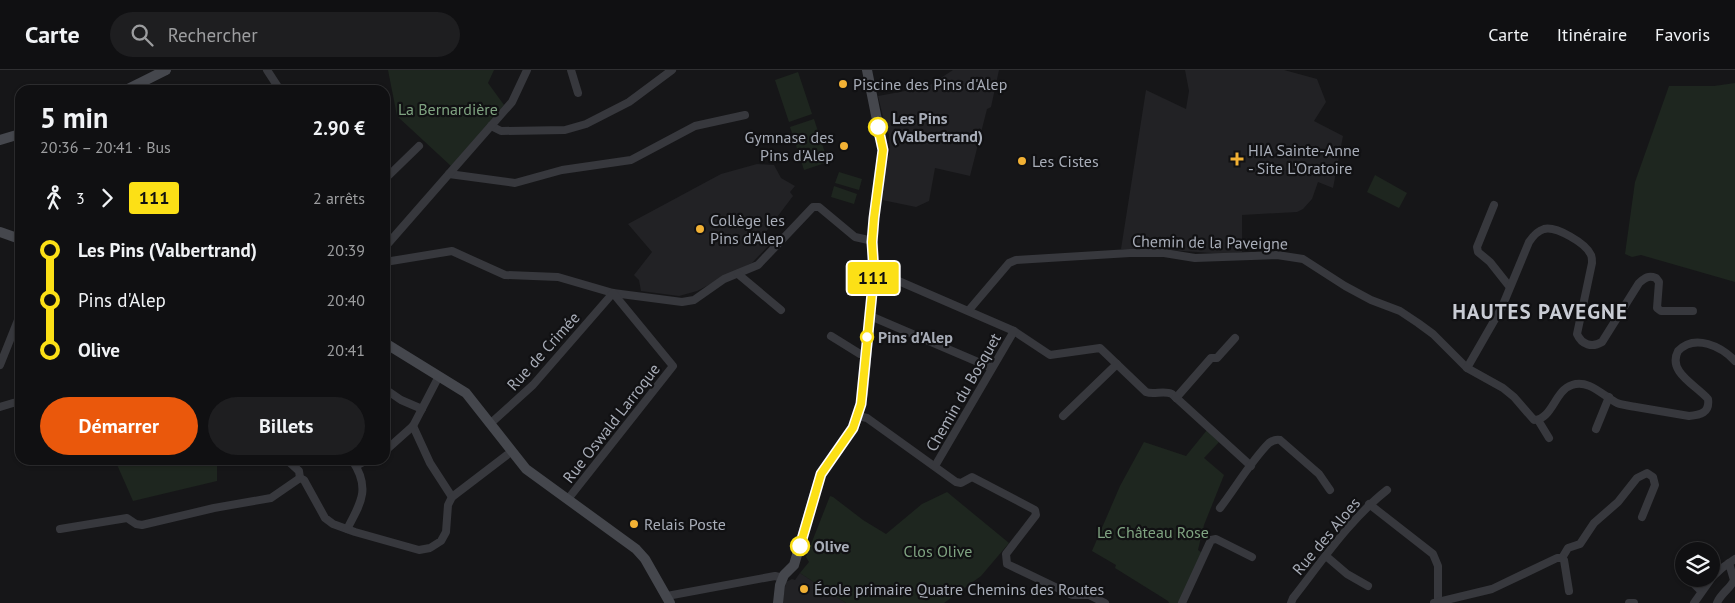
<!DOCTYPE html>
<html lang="fr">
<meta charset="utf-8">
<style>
:root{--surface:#101012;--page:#1e1e20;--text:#f1f3f6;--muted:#9c9d9f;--line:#303032;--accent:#ea580c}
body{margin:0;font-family:"PT Sans",sans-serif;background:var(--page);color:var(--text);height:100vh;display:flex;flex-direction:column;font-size:19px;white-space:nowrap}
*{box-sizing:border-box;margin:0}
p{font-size:16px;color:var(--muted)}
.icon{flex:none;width:28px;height:28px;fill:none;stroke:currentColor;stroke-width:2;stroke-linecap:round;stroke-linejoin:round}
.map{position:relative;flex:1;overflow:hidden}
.panel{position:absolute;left:15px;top:15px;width:375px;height:380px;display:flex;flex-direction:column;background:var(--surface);border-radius:15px;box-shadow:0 1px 4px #0004,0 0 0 1px var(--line)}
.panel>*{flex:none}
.badge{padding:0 10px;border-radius:4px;font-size:18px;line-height:32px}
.tools{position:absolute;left:1675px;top:472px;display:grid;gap:10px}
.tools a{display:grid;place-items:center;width:45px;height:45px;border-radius:50%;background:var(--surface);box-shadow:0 1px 4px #0004,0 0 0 1px var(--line);font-size:25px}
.map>.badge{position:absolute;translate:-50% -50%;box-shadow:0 0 0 2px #fff}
.legs{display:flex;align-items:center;gap:8px;height:55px;padding:0 25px;font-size:16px}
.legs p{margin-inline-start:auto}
.overview{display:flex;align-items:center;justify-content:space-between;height:85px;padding:0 25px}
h1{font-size:28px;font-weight:700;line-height:38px}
.cta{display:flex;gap:10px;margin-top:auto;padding:10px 25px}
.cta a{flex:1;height:58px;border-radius:30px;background:var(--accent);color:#fff;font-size:20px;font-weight:700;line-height:58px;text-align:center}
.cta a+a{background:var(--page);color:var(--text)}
ul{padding:0 25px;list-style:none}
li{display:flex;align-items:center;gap:18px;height:50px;font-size:19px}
li i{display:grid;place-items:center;width:8px;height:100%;margin:0 6px;background:currentColor}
li i::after{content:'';width:12px;height:12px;margin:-6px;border:4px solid;border-radius:50%;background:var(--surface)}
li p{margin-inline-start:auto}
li:first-child i{background:linear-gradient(#0000 50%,currentColor 0)}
li:last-child i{background:linear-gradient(currentColor 50%,#0000 0)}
header{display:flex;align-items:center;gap:30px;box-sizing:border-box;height:70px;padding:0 25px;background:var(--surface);border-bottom:1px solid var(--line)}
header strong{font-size:24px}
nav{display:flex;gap:28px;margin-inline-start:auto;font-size:18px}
.search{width:350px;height:45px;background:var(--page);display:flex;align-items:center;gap:12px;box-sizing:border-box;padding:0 18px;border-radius:28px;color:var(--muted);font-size:19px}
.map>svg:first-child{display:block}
.built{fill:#222225}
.green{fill:#1e261f}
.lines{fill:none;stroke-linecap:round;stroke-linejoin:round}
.street{stroke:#37383d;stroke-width:8}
.secondary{stroke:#45474d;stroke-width:10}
.line-1-casing{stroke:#fff;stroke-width:11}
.line-1{stroke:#fce016;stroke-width:8}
.poi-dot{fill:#f2b134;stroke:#111113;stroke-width:2}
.stop-1-dot{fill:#fff;stroke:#fce016;stroke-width:2.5}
.labels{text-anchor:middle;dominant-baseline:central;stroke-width:4.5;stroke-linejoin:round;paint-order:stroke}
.poi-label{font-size:16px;fill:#a8adb8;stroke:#111113;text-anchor:start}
.park-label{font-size:16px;fill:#7fa381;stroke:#111113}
.stop-label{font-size:16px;font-weight:bold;fill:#a8adb8;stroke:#111113;text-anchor:start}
.street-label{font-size:16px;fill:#a8adb8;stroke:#111113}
.district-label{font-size:21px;font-weight:bold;letter-spacing:1px;fill:#c9ccd4;stroke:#111113}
</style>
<header>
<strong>Carte</strong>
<div class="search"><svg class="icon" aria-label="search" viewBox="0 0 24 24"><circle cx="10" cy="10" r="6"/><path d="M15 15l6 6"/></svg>Rechercher</div>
<nav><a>Carte</a><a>Itinéraire</a><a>Favoris</a></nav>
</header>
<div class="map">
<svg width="1735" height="533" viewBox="0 0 1735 533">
<rect width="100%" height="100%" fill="#161618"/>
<!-- built -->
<g class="built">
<polygon points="953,0 999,0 991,37 987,39 970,106 935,98 929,131 916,137 882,130 886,92 890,82 889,65 885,55 878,26 927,17"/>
<polygon points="1185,0 1284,0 1317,9 1326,32 1314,51 1343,66 1333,118 1318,112 1312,129 1303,139 1297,142 1242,145 1242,182 1225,184 1155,179 1121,179 1146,20 1186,39 1189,21"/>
<polygon points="757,94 774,95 781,108 795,116 790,122 793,126 765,163 774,170 752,193 697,221 679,226 641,221 639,210 634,205 652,182 628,154 721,104"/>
<polygon points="800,503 846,533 782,533 786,512 792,509 795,510"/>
</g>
<!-- green -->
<g class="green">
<polygon points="388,0 494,0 488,13 504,35 451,96 397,46"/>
<polygon points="798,2 812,44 789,52 775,10"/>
<polygon points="1735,13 1735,212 1641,185 1632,187 1625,184 1635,112 1669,16 1714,16"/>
<polygon points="814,49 828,92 804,100 790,57"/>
<polygon points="839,102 862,109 859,120 835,113"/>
<polygon points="1375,105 1407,123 1399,138 1367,122"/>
<polygon points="834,116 857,124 854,134 831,127"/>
<polygon points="1207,360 1219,372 1204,388 1224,405 1204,455 1198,480 1202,483 1179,533 1169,533 1168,531 1115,498 1116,495 1092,481 1120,416 1144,372 1186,386"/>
<polygon points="115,390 217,390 217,411 133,431"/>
<polygon points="947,422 1009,473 981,506 944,533 846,533 800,503 809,492 806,487 830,426 833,427 863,450 886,464 922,434"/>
</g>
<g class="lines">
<!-- street -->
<g class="street">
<polyline points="267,0 280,20"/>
<polyline points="571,0 578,23"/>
<polyline points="491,56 501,61 565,60 586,54 629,32 672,0"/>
<polyline points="449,104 515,113 562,100 631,90 695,56 745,45"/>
<polyline points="385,109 419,76"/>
<polyline points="1494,135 1477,177 1478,182 1490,192 1509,216"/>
<polyline points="385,177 512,32 527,0"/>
<polyline points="385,192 452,181 505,205 558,207 613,223 682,232 694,230 724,209 758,195 813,137 819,137 855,167 873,171"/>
<path d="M874 203 887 206 1014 261 1050 285 1100 278 1146 322C1154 325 1164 320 1172 324L1251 396"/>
<polyline points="738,204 781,240"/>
<path d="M969 240 1009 193 1016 190 1130 183H1164L1195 188 1277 185 1303 189 1345 216 1371 230 1400 241 1418 253 1433 264 1467 298 1503 318 1514 327 1534 350C1552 350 1555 320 1572 315 1589 309 1603 326 1617 333 1622 335 1630 336 1636 337 1654 340 1671 343 1689 346 1700 345 1710 343 1708 329 1696 315 1667 302 1678 281 1695 263 1722 277 1735 291"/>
<polyline points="869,247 875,248 992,298"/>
<polyline points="831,266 860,284 866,284"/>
<polyline points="0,295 20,245"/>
<path d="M1467 298 1502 237 1529 172C1533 166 1537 161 1544 159 1556 156 1586 173 1591 185 1592 187 1592 190 1592 193L1577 264C1582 275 1592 278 1602 272L1639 213C1645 208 1648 205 1656 208L1659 212 1657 238 1661 241H1693"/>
<polyline points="385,319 401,330 422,339"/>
<polyline points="1176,328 1211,288 1217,288 1235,268"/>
<polyline points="0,337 13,333 20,332"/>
<polyline points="858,346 867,348 956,412 961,413 972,407 1035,440 1036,445 1006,484 1007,494 1072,525 1089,525 1105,533"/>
<polyline points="1063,346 1117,294"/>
<polyline points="1538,350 1549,368"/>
<polyline points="491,353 533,315 613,223 673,296 568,429"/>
<polyline points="413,356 430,393 452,427"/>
<polyline points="1596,359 1609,327"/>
<polyline points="385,381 413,356 439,306"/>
<polyline points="287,390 299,401 300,408"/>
<polyline points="356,396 367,390"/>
<polyline points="935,396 1014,261"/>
<polyline points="1369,434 1433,484 1438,496 1438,532"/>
<path d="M1220 438C1236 417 1251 391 1269 373 1273 370 1276 369 1280 370L1319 404 1330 420"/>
<polyline points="60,459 127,448 136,454 142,455 214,438 271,428 300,408 304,410 325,448 333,454 355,462 419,480 430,478 441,471 446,462 448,435 452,427 507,385"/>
<path d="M347 459C361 433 371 418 352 390"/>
<polyline points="1326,486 1347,504 1368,516"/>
<polyline points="1562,488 1568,478 1580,474 1594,453 1618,432 1637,408 1647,403 1653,407 1655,415 1642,447"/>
<polyline points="1711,508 1722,498 1735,489"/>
<polyline points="1694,509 1695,515 1701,521"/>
<polyline points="667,526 775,506 783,508"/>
<polyline points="1182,533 1211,470 1216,469 1252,487"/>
<path d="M1291 533 1293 528C1322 491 1350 449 1387 420"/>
<polyline points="1434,533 1492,519 1557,488 1562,488 1564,490 1569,521"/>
<polyline points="1629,533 1634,533"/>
<polyline points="1694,533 1711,509"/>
<path d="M1717 533C1721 523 1730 519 1734 510L1729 493"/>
</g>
<!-- secondary -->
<g class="secondary">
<polyline points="126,20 166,0"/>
<polyline points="0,70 20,64"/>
<polyline points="0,162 20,169"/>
<polyline points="385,273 466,323 526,399 636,479 645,489 670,533"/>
<polyline points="778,533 780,515 784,505 794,495 821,404 853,358 858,346 863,323 874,203 873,171 874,147 883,80 867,0"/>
</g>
</g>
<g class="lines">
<defs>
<polyline id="line-1" points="800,476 821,404 853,358 861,334 874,203 872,172 874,148 883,80 878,57"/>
</defs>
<!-- line-1 casing -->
<use href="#line-1" class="line-1-casing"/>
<!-- line-1 -->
<use href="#line-1" class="line-1"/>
</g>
<!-- markers -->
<g class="poi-dot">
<circle cx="843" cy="14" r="5"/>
<circle cx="844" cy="76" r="5"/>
<path d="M1234.5 81.5h5v5h5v5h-5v5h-5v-5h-5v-5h5z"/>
<circle cx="1022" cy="91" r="5"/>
<circle cx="700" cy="159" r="5"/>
<circle cx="634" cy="454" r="5"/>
<circle cx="804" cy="519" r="5"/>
</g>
<g class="stop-1-dot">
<circle cx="878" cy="57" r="9"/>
<circle cx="867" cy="267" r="6"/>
<circle cx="800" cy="476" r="9"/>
</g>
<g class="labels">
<!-- poi labels -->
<g class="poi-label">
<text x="853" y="14">Piscine des Pins d'Alep</text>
<text x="834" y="67" text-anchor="end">Gymnase des<tspan x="834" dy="18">Pins d'Alep</tspan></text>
<text x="1248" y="80">HIA Sainte-Anne<tspan x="1248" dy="18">- Site L'Oratoire</tspan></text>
<text x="1032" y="91">Les Cistes</text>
<text x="710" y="150">Collège les<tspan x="710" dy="18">Pins d'Alep</tspan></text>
<text x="644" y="454">Relais Poste</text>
<text x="814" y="519">École primaire Quatre Chemins des Routes</text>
</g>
<!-- park labels -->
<g class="park-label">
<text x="448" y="39">La Bernardière</text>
<text x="1153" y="462">Le Château Rose</text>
<text x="938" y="481">Clos Olive</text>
</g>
<!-- stop labels -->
<g class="stop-label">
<text x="892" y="48">Les Pins<tspan x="892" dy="18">(Valbertrand)</tspan></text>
<text x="878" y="267">Pins d'Alep</text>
<text x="814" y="476">Olive</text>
</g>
<!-- street labels -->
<g class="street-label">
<text transform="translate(1210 172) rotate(1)">Chemin de la Paveigne</text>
<text transform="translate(543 281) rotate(-48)">Rue de Crimée</text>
<text transform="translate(963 322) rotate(-60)">Chemin du Bosquet</text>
<text transform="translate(611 353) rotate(-52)">Rue Oswald Larroque</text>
<text transform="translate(1326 466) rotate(-50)">Rue des Aloes</text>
</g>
<!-- district labels -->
<g class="district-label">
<text x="1540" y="241">HAUTES PAVEGNE</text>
</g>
</g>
</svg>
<div class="tools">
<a><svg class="icon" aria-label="layers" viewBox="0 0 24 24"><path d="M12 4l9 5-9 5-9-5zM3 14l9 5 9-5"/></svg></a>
</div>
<b class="badge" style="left:873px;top:208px;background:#fce016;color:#111">111</b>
<section class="panel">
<div class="overview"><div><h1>5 min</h1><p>20:36 – 20:41 · Bus</p></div><b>2.90 €</b></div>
<div class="legs"><svg class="icon" aria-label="walk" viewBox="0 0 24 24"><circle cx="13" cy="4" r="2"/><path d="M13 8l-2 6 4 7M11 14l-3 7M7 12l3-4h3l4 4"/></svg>3<svg class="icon" aria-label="forward" viewBox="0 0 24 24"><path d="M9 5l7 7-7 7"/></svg><b class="badge" style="background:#fce016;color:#111">111</b><p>2 arrêts</p></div>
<ul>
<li><i style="color:#fce016"></i><b>Les Pins (Valbertrand)</b><p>20:39</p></li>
<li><i style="color:#fce016"></i><span>Pins d'Alep</span><p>20:40</p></li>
<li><i style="color:#fce016"></i><b>Olive</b><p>20:41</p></li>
</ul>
<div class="cta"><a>Démarrer</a><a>Billets</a></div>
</section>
</div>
